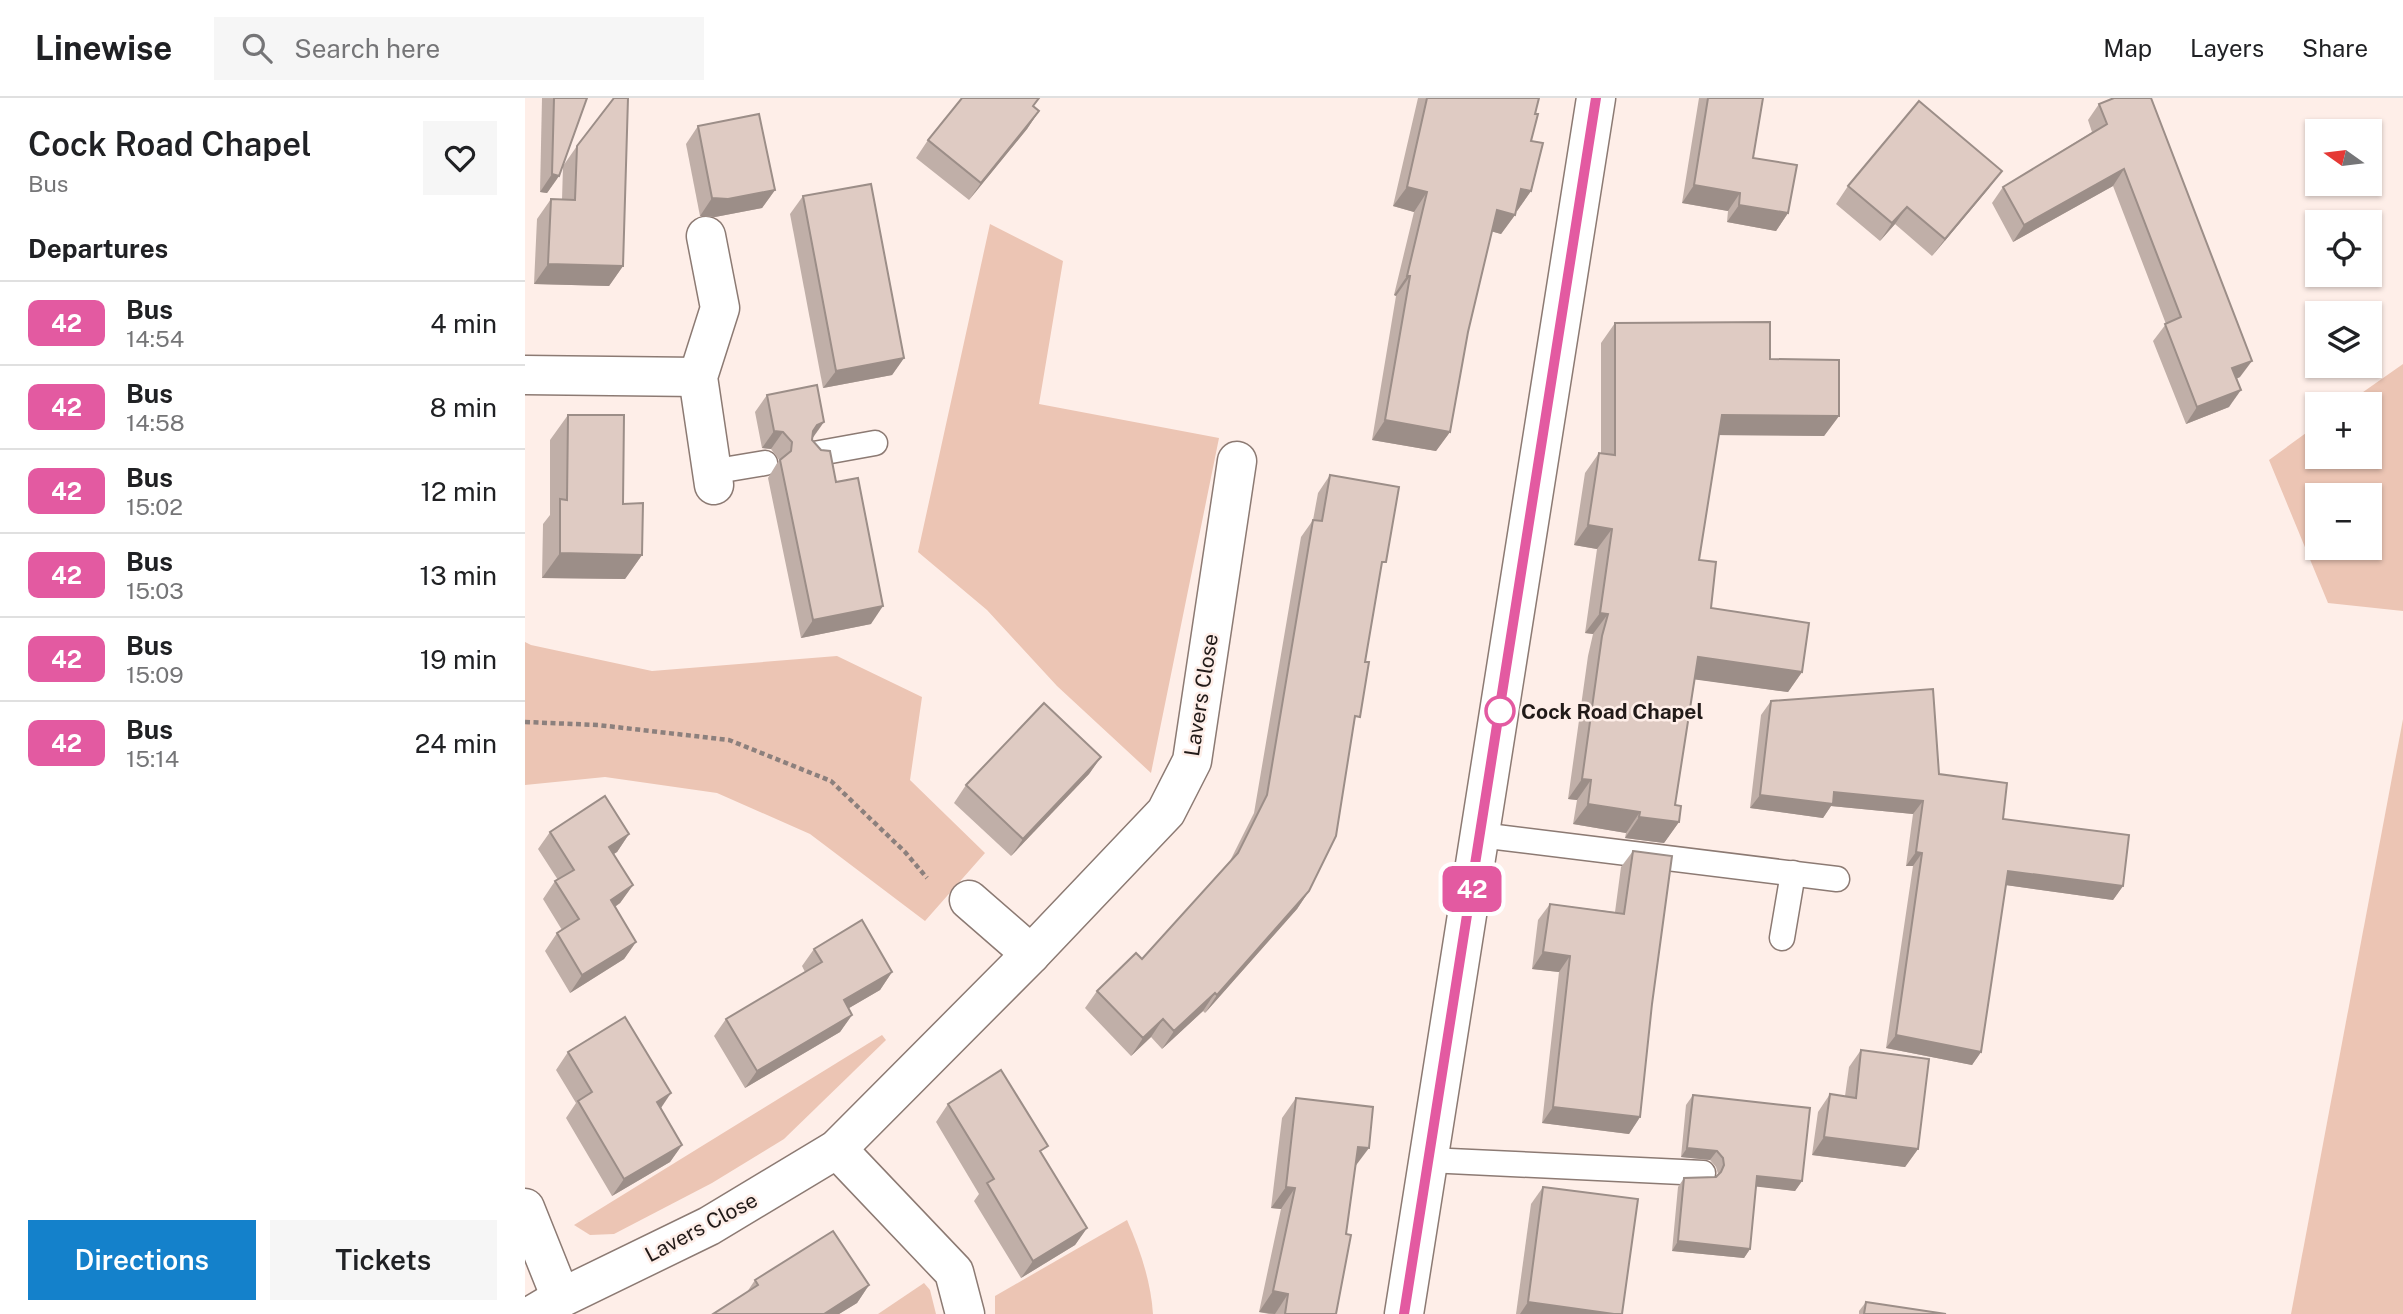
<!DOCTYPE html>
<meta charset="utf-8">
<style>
:root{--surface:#fff;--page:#f6f6f6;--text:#202124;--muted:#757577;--line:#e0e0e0;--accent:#1481cb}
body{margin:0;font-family:"Public Sans",sans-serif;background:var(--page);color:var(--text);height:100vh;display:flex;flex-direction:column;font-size:26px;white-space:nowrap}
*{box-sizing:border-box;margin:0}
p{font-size:23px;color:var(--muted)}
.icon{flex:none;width:38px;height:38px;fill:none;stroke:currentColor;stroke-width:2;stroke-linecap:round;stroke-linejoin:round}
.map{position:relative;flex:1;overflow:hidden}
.details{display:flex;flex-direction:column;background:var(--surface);width:525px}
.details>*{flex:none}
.badge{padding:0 14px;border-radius:10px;font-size:24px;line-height:46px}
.needle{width:46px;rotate:284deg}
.fabs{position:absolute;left:1780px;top:21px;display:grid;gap:14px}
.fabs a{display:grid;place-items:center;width:77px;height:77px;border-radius:0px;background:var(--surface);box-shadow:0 2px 5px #0004;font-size:35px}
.map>.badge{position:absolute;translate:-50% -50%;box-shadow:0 0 0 4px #fff}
h2{padding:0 28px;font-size:26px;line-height:63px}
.round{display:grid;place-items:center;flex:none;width:74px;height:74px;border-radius:0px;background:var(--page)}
.head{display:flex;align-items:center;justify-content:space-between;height:119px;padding:0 28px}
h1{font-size:33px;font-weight:600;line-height:52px}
.button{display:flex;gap:14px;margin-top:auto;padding:14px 28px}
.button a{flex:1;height:80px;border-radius:0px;background:var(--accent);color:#fff;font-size:28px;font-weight:600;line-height:80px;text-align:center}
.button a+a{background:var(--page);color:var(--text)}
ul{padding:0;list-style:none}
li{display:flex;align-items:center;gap:21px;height:84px;padding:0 28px;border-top:2px solid var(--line)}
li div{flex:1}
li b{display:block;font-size:26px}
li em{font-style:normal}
li .badge{min-width:77px;font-weight:700;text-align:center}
header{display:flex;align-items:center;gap:42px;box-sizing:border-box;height:98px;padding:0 35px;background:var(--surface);border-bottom:2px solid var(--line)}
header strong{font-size:33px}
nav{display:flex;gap:38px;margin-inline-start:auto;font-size:24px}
.search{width:490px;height:63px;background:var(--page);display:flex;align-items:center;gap:18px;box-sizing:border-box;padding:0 24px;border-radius:0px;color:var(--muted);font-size:26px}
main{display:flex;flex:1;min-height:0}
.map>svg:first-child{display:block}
.green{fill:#ecc5b4;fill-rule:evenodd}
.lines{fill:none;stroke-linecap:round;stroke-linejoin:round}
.service-casing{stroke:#8c7a73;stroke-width:27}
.minor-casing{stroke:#8c7a73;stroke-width:41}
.tertiary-casing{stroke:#8c7a73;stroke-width:41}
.path{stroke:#8c807d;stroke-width:4.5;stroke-dasharray:5 3.5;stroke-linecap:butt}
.service{stroke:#fff;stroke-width:24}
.minor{stroke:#fff;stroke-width:38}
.tertiary{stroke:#fff;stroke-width:38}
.wall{fill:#c0afa8}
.shaded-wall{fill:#9c8e88}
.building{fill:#dfcbc3;stroke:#9c8e88;stroke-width:2}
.line-casing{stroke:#fff;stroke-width:16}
.line{stroke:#e35aa1;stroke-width:10}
.stop-dot{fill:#fff;stroke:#e35aa1;stroke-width:3.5}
.labels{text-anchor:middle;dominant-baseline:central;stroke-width:5;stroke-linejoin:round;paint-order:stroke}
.street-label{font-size:21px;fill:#211a18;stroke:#feeee8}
.stop-label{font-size:21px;font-weight:bold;fill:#211a18;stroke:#feeee8;text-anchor:start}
</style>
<header>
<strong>Linewise</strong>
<div class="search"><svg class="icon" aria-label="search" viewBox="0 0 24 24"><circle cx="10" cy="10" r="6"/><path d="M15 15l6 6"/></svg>Search here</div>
<nav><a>Map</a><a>Layers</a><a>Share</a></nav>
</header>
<main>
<section class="details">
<div class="head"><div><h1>Cock Road Chapel</h1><p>Bus</p></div><a class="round"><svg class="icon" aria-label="heart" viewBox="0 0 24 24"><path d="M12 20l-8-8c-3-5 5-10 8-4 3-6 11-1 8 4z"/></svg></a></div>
<h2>Departures</h2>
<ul>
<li><span class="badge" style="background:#e35aa1;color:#fff">42</span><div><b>Bus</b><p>14:54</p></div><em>4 min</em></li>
<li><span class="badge" style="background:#e35aa1;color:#fff">42</span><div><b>Bus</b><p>14:58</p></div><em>8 min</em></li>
<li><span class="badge" style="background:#e35aa1;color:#fff">42</span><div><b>Bus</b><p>15:02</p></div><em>12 min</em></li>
<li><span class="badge" style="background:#e35aa1;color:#fff">42</span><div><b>Bus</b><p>15:03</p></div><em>13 min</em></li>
<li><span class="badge" style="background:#e35aa1;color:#fff">42</span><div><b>Bus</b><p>15:09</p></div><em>19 min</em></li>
<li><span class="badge" style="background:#e35aa1;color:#fff">42</span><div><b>Bus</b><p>15:14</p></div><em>24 min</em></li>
</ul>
<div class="button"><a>Directions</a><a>Tickets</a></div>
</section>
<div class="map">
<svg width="1878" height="1216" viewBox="0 0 1878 1216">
<rect width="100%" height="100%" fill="#feeee8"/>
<!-- green -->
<g class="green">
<polygon points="465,126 538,163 514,306 694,340 626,675 532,588 462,512 393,454"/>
<path d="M1878 266V513L1803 505 1744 362 1792 327V359H1844V306H1821ZM1792 397H1844V450H1792Z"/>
<polygon points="0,544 6,547 127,573 312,558 397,599 385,682 460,755 400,823 285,736 192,695 80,679 0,687"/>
<polygon points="1878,621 1878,1216 1766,1216"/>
<polygon points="357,937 361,942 259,1041 187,1085 89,1136 65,1137 49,1127"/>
<path d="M602 1122C615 1151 626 1184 628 1216H470V1198Z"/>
<polygon points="399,1185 405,1192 411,1216 353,1216"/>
</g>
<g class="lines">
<defs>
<g id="service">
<polyline points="289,356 350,345"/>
<polyline points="186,374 240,365"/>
<polyline points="955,737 1312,781"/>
<polyline points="1257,840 1268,775"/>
<polyline points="903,1062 1178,1075"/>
</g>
<g id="minor">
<polyline points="181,138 195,210 173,279 189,387"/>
<polyline points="0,277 173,279"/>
<polyline points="444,802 506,856"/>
<polyline points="312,1051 429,1174 440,1216"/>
<polyline points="0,1110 36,1200"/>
<polyline points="9,1216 36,1200 184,1128 312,1051 506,856 641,714 667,663 712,363"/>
</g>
<polyline id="tertiary" points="879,1216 1071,0"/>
</defs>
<!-- service casing -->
<use href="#service" class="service-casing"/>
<!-- minor casing -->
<use href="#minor" class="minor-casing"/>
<!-- tertiary casing -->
<use href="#tertiary" class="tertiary-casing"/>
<!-- path -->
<polyline class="path" points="0,624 73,627 204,642 306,683 380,754 402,780"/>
<!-- service -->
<use href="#service" class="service"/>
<!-- minor -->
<use href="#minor" class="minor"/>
<!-- tertiary -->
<use href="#tertiary" class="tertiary"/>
</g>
<!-- wall -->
<g class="wall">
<polygon points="17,0 62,0 34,78 22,95 15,94"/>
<polygon points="515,0 508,8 514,13 502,31 444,102 391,60 403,42"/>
<polygon points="893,0 1014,0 1010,16 1006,43 1006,93 992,113 991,112 990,117 976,136 966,133 943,234 925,334 911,353 847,342 871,198 869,197 889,114 868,108"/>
<polygon points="1174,0 1238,0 1228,60 1263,115 1251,133 1202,124 1203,113 1157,105"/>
<polygon points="1574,6 1715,279 1711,281 1704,309 1661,326 1628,243 1641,226 1588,88 1488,144 1467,105 1478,89 1567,34 1563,22"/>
<polygon points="173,28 250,92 237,110 190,119 175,118 161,46"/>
<polygon points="52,48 98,168 84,188 9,186 12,121 26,101 37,102 38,68"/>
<polygon points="1323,88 1464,90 1407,158 1370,126 1355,143 1311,106"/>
<polygon points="278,98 379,260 367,277 298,290 265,116"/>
<polygon points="1090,225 1245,261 1314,318 1299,338 1194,337 1174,462 1186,510 1277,574 1263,594 1170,581 1150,707 1154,724 1139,745 1100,740 1101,735 1048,726 1052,702 1043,701 1063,558 1068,536 1060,535 1072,451 1049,447 1060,375 1074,355 1076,355 1076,245"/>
<polygon points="242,297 287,341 311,384 346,526 276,540 243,380 254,362 246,351 237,350 230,314"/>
<polygon points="43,317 98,406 117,457 100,481 17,480 18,426 25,417 25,342"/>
<polygon points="805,377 855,473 829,627 784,793 772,811 680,915 678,913 637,951 626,939 606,958 560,910 572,893 617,861 705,763 729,715 776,439 788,422 793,395"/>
<polygon points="1246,603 1414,676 1478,721 1598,788 1588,802 1481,787 1456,954 1447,967 1361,950 1388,768 1381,768 1388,716 1306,708 1298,720 1225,710 1236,617"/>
<polygon points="576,659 564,676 486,758 429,705 441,687"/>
<polygon points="25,734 104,736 92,754 88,756 108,787 95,805 90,809 111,844 99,861 45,895 20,853 32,835 37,832 18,801 30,783 33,782 13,751"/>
<polygon points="1108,753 1127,906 1115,1019 1104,1036 1017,1025 1034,874 1007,871 1013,822 1025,806 1090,814 1096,769"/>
<polygon points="289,851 367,874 355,892 324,910 327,917 315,934 220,990 189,938 201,921 280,874 277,868"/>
<polygon points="1336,952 1393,1051 1380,1069 1287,1057 1293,1014 1305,996 1320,998 1324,969"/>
<polygon points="43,954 136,1010 157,1047 145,1064 87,1098 41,1020 51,1005 31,972"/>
<polygon points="1168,997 1277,1083 1270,1093 1231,1088 1225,1151 1219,1160 1147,1153 1153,1089 1159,1080 1191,1079 1193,1076 1191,1069 1185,1062 1156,1059 1161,1007"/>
<polygon points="771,1000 830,1069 811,1216 744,1216 734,1214 756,1111 746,1110 757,1020"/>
<polygon points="423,1006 562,1130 550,1147 496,1180 449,1103 454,1096 411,1024"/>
<polygon points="1018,1089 1097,1216 991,1216 1006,1106"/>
<polygon points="230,1182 344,1187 332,1205 314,1216 188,1216 222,1194"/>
<polygon points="1341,1204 1421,1216 1334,1216 1334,1213"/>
</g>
<!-- shaded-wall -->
<g class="shaded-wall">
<polygon points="514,13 502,31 444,102 456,85"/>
<polygon points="1599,71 1588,88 1488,144 1499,127"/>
<polygon points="1477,73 1464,90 1407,158 1420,141"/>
<polygon points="27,76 34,78 22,95 15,94"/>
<polygon points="1169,87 1215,95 1203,113 1157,105"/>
<polygon points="882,89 902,94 889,114 868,108"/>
<polygon points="996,91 1006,93 992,113 983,110"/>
<polygon points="250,92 237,110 190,119 175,118 187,100"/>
<polygon points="1214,107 1263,115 1251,133 1202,124"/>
<polygon points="1382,109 1370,126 1355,143 1367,125"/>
<polygon points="972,112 990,117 976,136 958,131"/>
<polygon points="23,166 98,168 84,188 9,186"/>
<polygon points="882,178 885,178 871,198 869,197"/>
<polygon points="379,260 367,277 298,290 311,273"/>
<polygon points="1727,263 1715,279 1696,287 1707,270"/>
<polygon points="1716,292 1704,309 1661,326 1672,309"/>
<polygon points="1197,317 1314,318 1299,338 1183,337"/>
<polygon points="860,322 925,334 911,353 847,342"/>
<polygon points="299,324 287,341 280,344 292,327"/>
<polygon points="249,333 258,334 246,351 237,350"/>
<polygon points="1063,427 1087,431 1072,451 1049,447"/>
<polygon points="35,455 117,457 100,481 17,480"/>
<polygon points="358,508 346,526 276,540 288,522"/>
<polygon points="1075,515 1083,516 1068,536 1060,535"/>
<polygon points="1173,559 1277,574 1263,594 1159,580"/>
<polygon points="576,659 564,676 486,758 498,741"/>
<polygon points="1057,681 1066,682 1052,702 1043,701"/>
<polygon points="1309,694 1398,703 1388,716 1306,708 1298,720 1225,710 1235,697"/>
<polygon points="1063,706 1115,714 1101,735 1048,726"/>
<polygon points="1114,719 1154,724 1139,745 1100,740"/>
<polygon points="104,736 92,754 72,767 84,749"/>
<polygon points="1391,754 1397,755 1388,768 1381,768"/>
<polygon points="1483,773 1598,788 1588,802 1473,786"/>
<polygon points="108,787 95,805 73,820 86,802"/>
<polygon points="784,793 772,811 680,915 692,897"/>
<polygon points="111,844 99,861 45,895 57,877"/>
<polygon points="1018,854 1045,858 1034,874 1007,871"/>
<polygon points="367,874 355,892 307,920 319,902"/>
<polygon points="690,895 678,913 637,951 649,933"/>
<polygon points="327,917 315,934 220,990 232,973"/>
<polygon points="638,921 626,939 606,958 618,940"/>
<polygon points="1371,937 1456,954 1447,967 1361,950"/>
<polygon points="146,995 134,1013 132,1004"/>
<polygon points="1028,1009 1115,1019 1104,1036 1017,1025"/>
<polygon points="1299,1039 1393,1051 1380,1069 1287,1057"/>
<polygon points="157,1047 145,1064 87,1098 99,1081"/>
<polygon points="833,1049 844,1050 829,1070"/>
<polygon points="1162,1050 1192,1053 1185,1062 1156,1059"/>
<polygon points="1232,1078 1277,1083 1270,1093 1226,1088"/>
<polygon points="761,1089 770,1090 756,1111 746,1110"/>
<polygon points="562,1130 550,1147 496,1180 508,1163"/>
<polygon points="1153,1143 1225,1151 1219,1160 1147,1153"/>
<polygon points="344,1187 332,1205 314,1216 299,1216"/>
<polygon points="748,1193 763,1196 750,1216 734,1214"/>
<polygon points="1003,1204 1089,1216 995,1216"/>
</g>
<!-- building -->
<g class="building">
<polygon points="29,0 62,0 34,78 27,76"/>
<polygon points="89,0 103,0 98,168 23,166 26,101 50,102 52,48"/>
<polygon points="437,0 514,0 508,8 514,13 456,85 403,42"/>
<polygon points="902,0 1014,0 1010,16 1013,16 1006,43 1018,45 1006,93 996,91 990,117 972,112 943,234 925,334 860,322 885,178 882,178 902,94 882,89"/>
<polygon points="1183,0 1238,0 1228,60 1272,67 1263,115 1214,107 1215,95 1169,87"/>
<polygon points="1589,0 1626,0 1727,263 1707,270 1716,292 1672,309 1640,226 1656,219 1599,71 1499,127 1478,89 1582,26 1574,6"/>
<polygon points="1394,3 1477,73 1420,141 1382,109 1367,125 1323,88"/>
<polygon points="234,16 250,92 203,101 187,100 173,28"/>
<polygon points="346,86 379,260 311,273 278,98"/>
<polygon points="1245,224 1245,261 1314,262 1314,318 1197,317 1174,462 1191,464 1186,510 1284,525 1277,574 1173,559 1150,707 1156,708 1154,724 1114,719 1115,714 1063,706 1066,682 1057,681 1077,538 1083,516 1075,515 1087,431 1063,427 1074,355 1090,357 1090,225"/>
<polygon points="292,287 299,324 292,327 288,333 287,342 296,352 305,353 311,384 333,380 358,508 288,522 255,362 266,353 267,344 258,334 249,333 242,297"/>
<polygon points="43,317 99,317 98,406 118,405 117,457 35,455 35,401 42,402"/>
<polygon points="805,377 874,389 861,464 857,464 840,564 844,564 835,619 830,618 811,738 784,793 692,897 690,895 649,933 638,921 618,940 572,893 611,855 617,861 713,755 742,697 788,422 797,423"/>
<polygon points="1408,591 1414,676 1482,685 1478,721 1604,737 1598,788 1483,773 1456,954 1371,937 1397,755 1391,754 1398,703 1309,694 1308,706 1235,697 1246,603"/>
<polygon points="519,605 576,659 498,741 441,687"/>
<polygon points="80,698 104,736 84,749 108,787 86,802 111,844 57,877 32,835 54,821 30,783 49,772 25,734"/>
<polygon points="1108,753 1147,758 1127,906 1115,1019 1028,1009 1045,858 1018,854 1025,806 1099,816"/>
<polygon points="337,822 367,874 319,902 327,917 232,973 201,921 297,864 289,851"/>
<polygon points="100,919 146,995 132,1004 157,1047 99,1081 53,1003 67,994 43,954"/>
<polygon points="1336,952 1404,961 1393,1051 1299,1039 1305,996 1331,1000"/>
<polygon points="476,972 523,1048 515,1053 562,1130 508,1163 462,1085 469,1081 423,1006"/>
<polygon points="1168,997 1285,1010 1277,1083 1232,1078 1225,1151 1153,1143 1159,1080 1191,1079 1196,1074 1199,1067 1198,1060 1192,1053 1162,1050"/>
<polygon points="771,1000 848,1009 844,1050 833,1049 821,1136 826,1137 811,1216 760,1216 763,1196 748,1193 770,1090 761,1089"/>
<polygon points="1018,1089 1113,1101 1097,1216 1089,1216 1003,1204"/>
<polygon points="308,1133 344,1187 299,1216 188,1216 233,1187 230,1182"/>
<polygon points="1341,1204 1421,1216 1339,1216"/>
</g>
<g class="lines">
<defs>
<polyline id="line" points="879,1216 1071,0"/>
</defs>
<!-- line casing -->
<use href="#line" class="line-casing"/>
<!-- line -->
<use href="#line" class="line"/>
</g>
<!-- markers -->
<circle class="stop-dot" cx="975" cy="613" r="14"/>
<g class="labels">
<!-- street labels -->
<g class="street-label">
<text transform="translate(676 597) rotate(-81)">Lavers Close</text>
<text transform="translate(176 1129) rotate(-28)">Lavers Close</text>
</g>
<!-- stop labels -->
<g class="stop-label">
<text x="996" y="613">Cock Road Chapel</text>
</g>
</g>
</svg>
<div class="fabs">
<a><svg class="needle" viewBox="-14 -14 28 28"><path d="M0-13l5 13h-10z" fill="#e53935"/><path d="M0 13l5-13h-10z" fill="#757577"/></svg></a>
<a><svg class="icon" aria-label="locate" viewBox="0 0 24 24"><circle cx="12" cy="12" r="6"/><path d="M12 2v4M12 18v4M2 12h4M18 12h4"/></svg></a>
<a><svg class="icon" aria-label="layers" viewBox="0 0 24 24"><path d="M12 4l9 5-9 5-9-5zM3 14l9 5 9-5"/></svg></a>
<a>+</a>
<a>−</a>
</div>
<b class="badge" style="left:947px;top:791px;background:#e35aa1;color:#fff">42</b>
</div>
</main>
